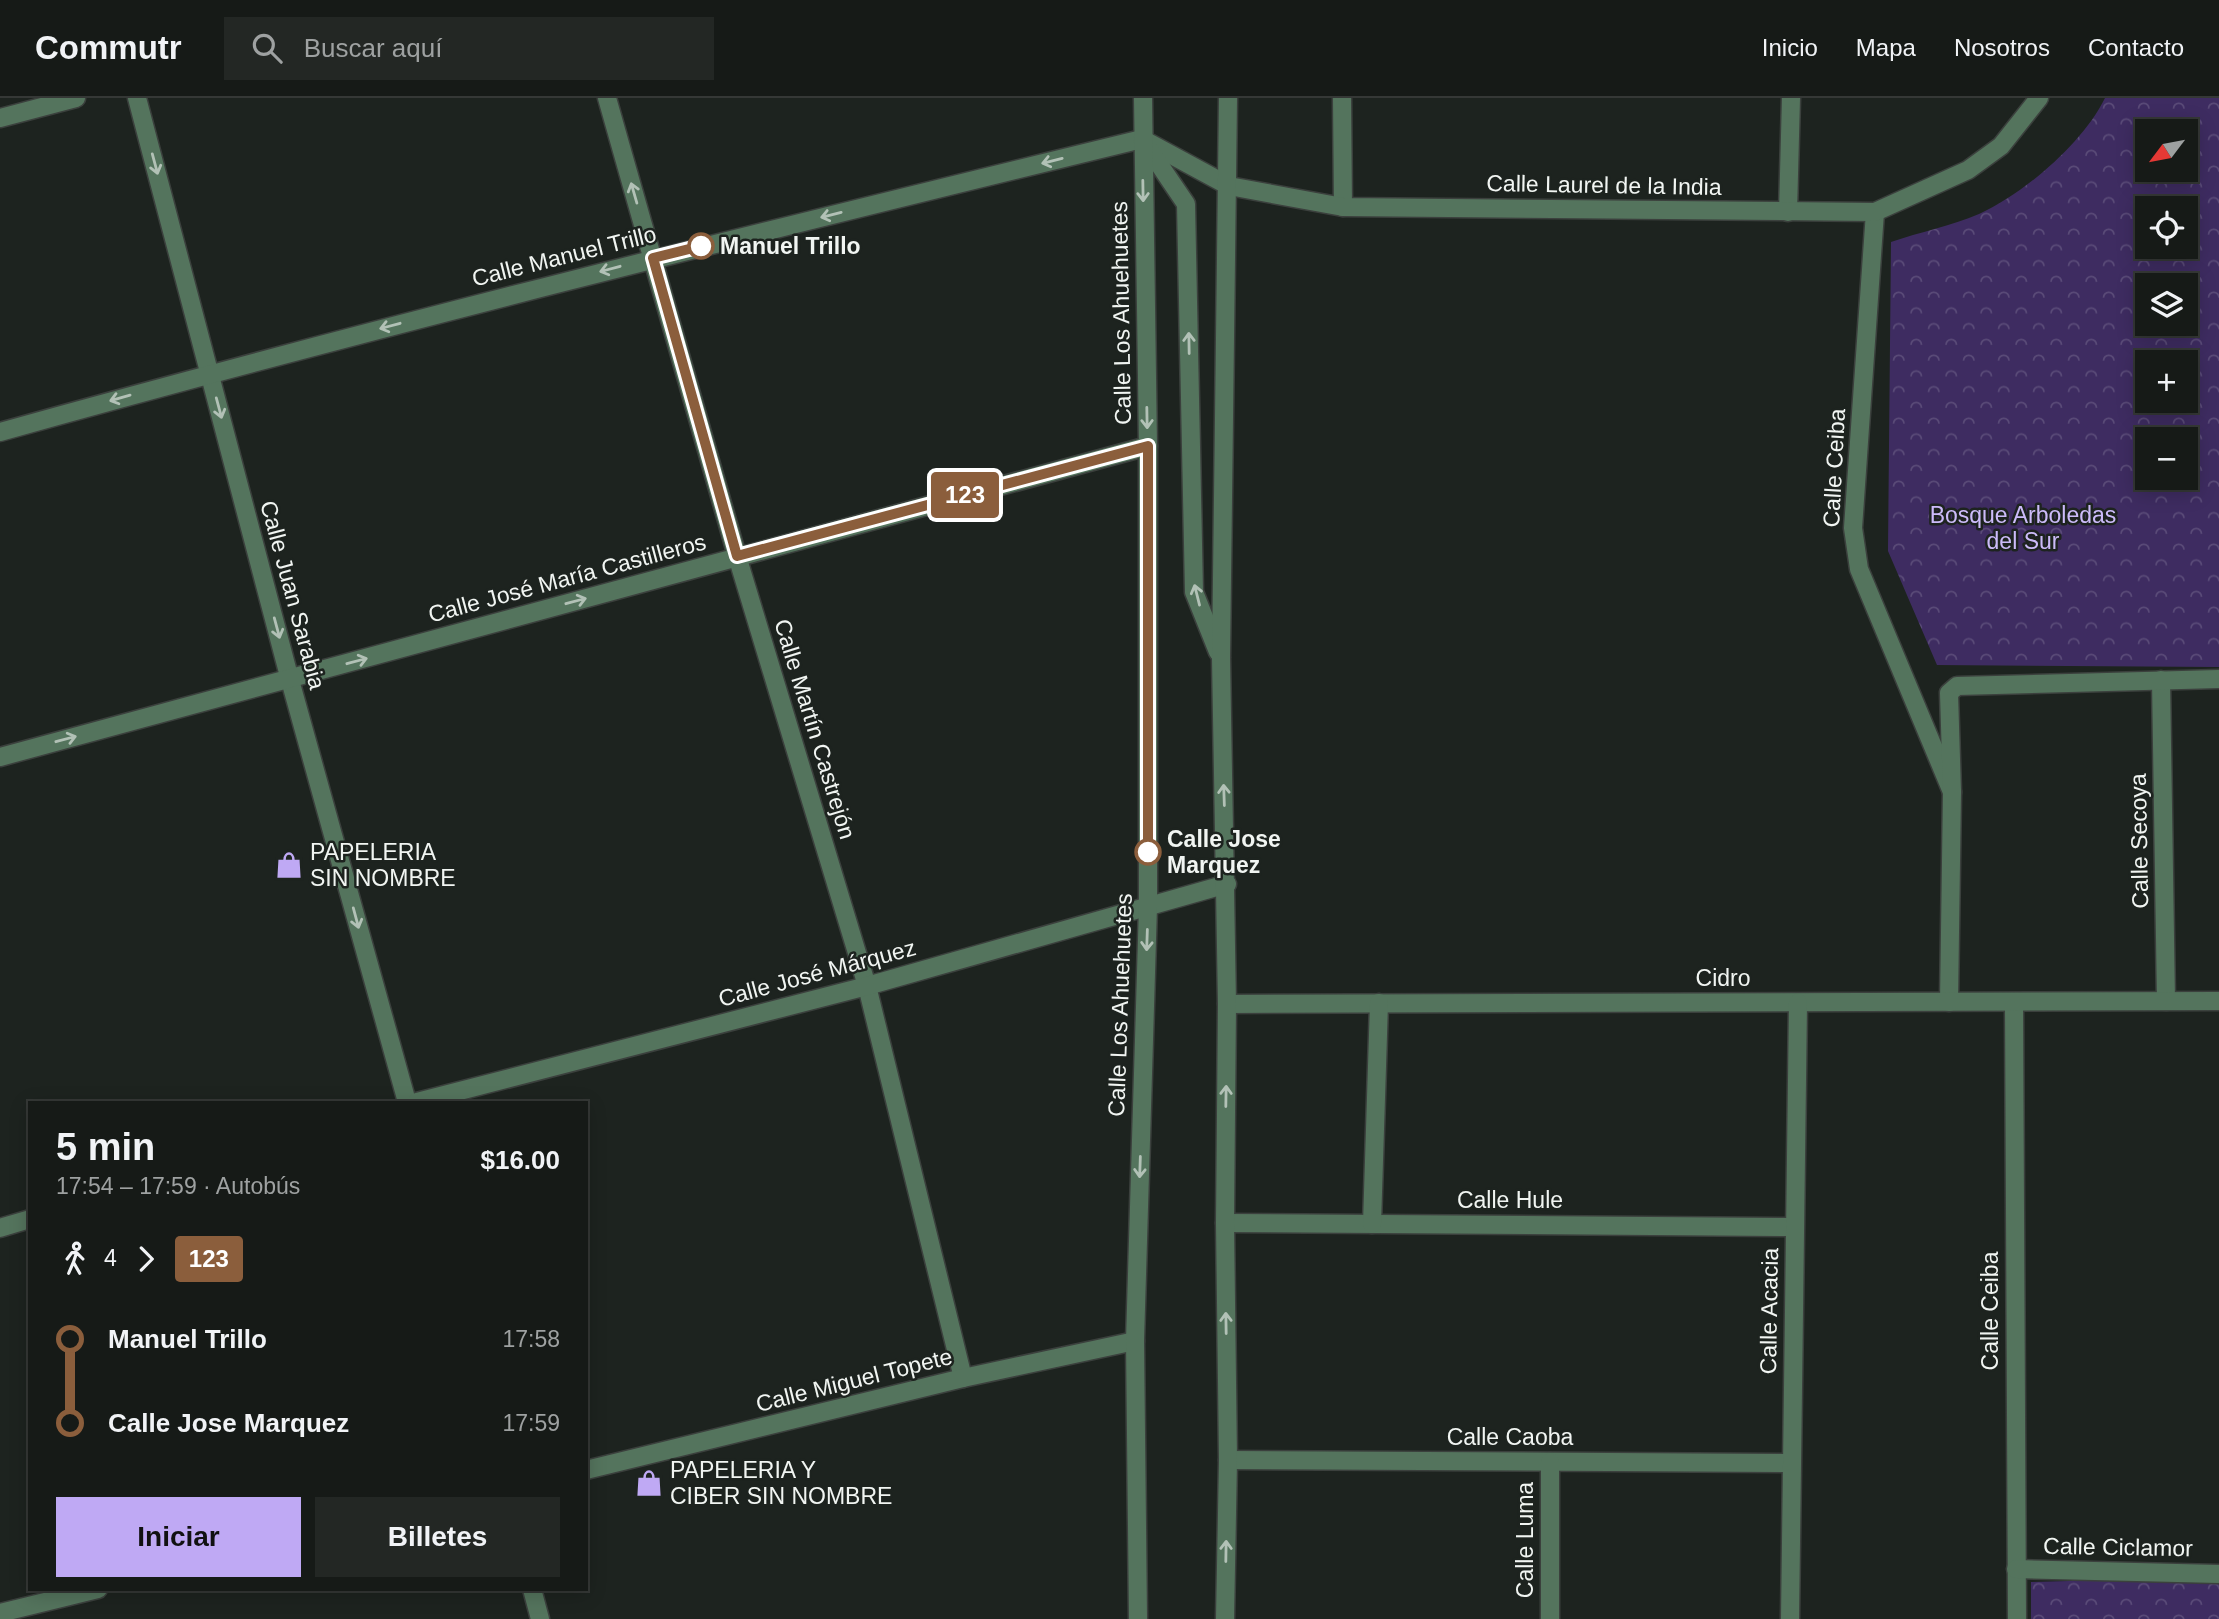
<!DOCTYPE html>
<html lang="es">
<meta charset="utf-8">
<style>
:root{--surface:#161a17;--page:#232724;--text:#f1f3f6;--muted:#9ea1a1;--line:#353836;--accent:#bfa9f4}
body{margin:0;font-family:Arial,sans-serif;background:var(--page);color:var(--text);height:100vh;display:flex;flex-direction:column;font-size:26px;white-space:nowrap}
*{box-sizing:border-box;margin:0}
p{font-size:23px;color:var(--muted)}
.icon{flex:none;width:38px;height:38px;fill:none;stroke:currentColor;stroke-width:2;stroke-linecap:round;stroke-linejoin:round}
.map{position:relative;flex:1;overflow:hidden}
.drawer{position:absolute;left:28px;top:1003px;width:560px;height:490px;display:flex;flex-direction:column;background:var(--surface);border-radius:0px;box-shadow:0 4px 18px #0003,0 0 0 2px var(--line)}
.drawer>*{flex:none}
.badge{padding:0 14px;border-radius:5px;font-size:24px;line-height:46px}
.needle{width:46px;rotate:238deg}
.buttons{position:absolute;left:2135px;top:21px;display:grid;gap:14px}
.buttons a{display:grid;place-items:center;width:63px;height:63px;border-radius:0px;background:var(--surface);box-shadow:0 4px 18px #0003,0 0 0 2px var(--line);font-size:35px}
.map>.badge{position:absolute;translate:-50% -50%;box-shadow:0 0 0 4px #fff}
.legs{display:flex;align-items:center;gap:10px;height:77px;padding:0 28px;font-size:23px}
.legs p{margin-inline-start:auto}
.overview{display:flex;align-items:center;justify-content:space-between;height:119px;padding:0 28px}
h1{font-size:38px;font-weight:600;line-height:52px}
.action{display:flex;gap:14px;margin-top:auto;padding:14px 28px}
.action a{flex:1;height:80px;border-radius:0px;background:var(--accent);color:#111;font-size:28px;font-weight:600;line-height:80px;text-align:center}
.action a+a{background:var(--page);color:var(--text)}
ul{padding:0 28px;list-style:none}
li{display:flex;align-items:center;gap:24px;height:84px;font-size:26px}
li i{display:grid;place-items:center;width:10px;height:100%;margin:0 9px;background:currentColor}
li i::after{content:'';width:18px;height:18px;margin:-9px;border:5px solid;border-radius:50%;background:var(--surface)}
li p{margin-inline-start:auto}
li:first-child i{background:linear-gradient(#0000 50%,currentColor 0)}
li:last-child i{background:linear-gradient(currentColor 50%,#0000 0)}
header{display:flex;align-items:center;gap:42px;box-sizing:border-box;height:98px;padding:0 35px;background:var(--surface);border-bottom:2px solid var(--line)}
header strong{font-size:33px}
nav{display:flex;gap:38px;margin-inline-start:auto;font-size:24px}
.search{width:490px;height:63px;background:var(--page);display:flex;align-items:center;gap:18px;box-sizing:border-box;padding:0 24px;border-radius:0px;color:var(--muted);font-size:26px}
.map>svg:first-child{display:block}
.park{fill:url(#park-crowns);fill-rule:evenodd}
.lines{fill:none;stroke-linecap:round;stroke-linejoin:round}
.minor-casing{stroke:#3b403d;stroke-width:21}
.tertiary-casing{stroke:#3b403d;stroke-width:21}
.minor{stroke:#54745d;stroke-width:18}
.tertiary{stroke:#54745d;stroke-width:18}
.oneway{stroke:#b2c1b6}
.line-1-casing{stroke:#fff;stroke-width:16}
.line-1{stroke:#8b5e3c;stroke-width:10}
.stop-1-dot{fill:#fff;stroke:#8b5e3c;stroke-width:3.5}
.labels{text-anchor:middle;dominant-baseline:central;stroke-width:5;stroke-linejoin:round;paint-order:stroke}
.street-label{font-size:23px;fill:#f1f5f2;stroke:#1d231f}
.stop-label{font-size:23px;font-weight:bold;fill:#f1f5f2;stroke:#1d231f;text-anchor:start}
.park-label{font-size:23px;fill:#ccbbf9;stroke:#1d231f}
.poi-label{font-size:23px;fill:#f1f5f2;stroke:#1d231f;text-anchor:start}
</style>
<header>
<strong>Commutr</strong>
<div class="search"><svg class="icon" aria-label="search" viewBox="0 0 24 24"><circle cx="10" cy="10" r="6"/><path d="M15 15l6 6"/></svg>Buscar aquí</div>
<nav><a>Inicio</a><a>Mapa</a><a>Nosotros</a><a>Contacto</a></nav>
</header>
<div class="map">
<svg width="2219" height="1521" viewBox="0 0 2219 1521">
<defs>
<pattern id="park-crowns" width="20" height="18" patternUnits="userSpaceOnUse" patternTransform="scale(1.75)"><rect width="20" height="18" fill="#3e2c61"/><path d="M2 6a3 3 0 1 1 6 0M12 15a3 3 0 1 1 6 0" fill="none" stroke="#5a4b78"/></pattern>
</defs>
<rect width="100%" height="100%" fill="#1d231f"/>
<!-- park -->
<g class="park">
<path d="M2105 0H2219V569L1937 567 1888 453 1891 144C1920 134 1951 128 1979 116 2025 95 2083 45 2105 0ZM2147 33H2186V72H2147ZM2147 110H2186V149H2147ZM2147 187H2186V226H2147ZM2147 264H2186V303H2147ZM2147 341H2186V380H2147Z"/>
<polygon points="2219,1479 2219,1521 2031,1521 2031,1484"/>
</g>
<g class="lines">
<defs>
<g id="minor">
<polyline points="137,0 290,582 407,1004"/>
<polyline points="607,0 737,458 867,888 963,1280"/>
<polyline points="1342,0 1343,109"/>
<polyline points="0,20 76,0"/>
<polyline points="1788,114 1791,0"/>
<polyline points="1875,114 1853,430 1859,471 1952,694"/>
<path d="M0 334C379 228 760 134 1142 41L1229 88 1343 109 1875 114 1968 72 2001 48 2039 0"/>
<polyline points="2161,582 2166,903"/>
<polyline points="0,659 1148,348"/>
<polyline points="1949,904 1952,694 1949,595 1957,588 2219,581"/>
<polyline points="2014,904 2017,1521"/>
<polyline points="1227,906 2219,903"/>
<polyline points="417,1004 867,888 1227,786"/>
<polyline points="1225,1125 1794,1129"/>
<polyline points="1372,1126 1379,905"/>
<polyline points="0,1130 30,1121"/>
<polyline points="1228,1362 1791,1365"/>
<polyline points="586,1372 963,1280 1135,1243"/>
<polyline points="2016,1471 2219,1476"/>
<polyline points="532,1491 540,1521"/>
<polyline points="0,1515 98,1491"/>
<polyline points="1550,1521 1550,1364"/>
<polyline points="1790,1521 1798,905"/>
</g>
<g id="tertiary">
<polyline points="1142,41 1186,106 1194,494 1218,554"/>
<polyline points="1138,1521 1135,1243 1148,808 1148,348 1143,0"/>
<polyline points="1225,1521 1228,1362 1225,1125 1227,906 1221,560 1228,0"/>
</g>
</defs>
<!-- minor casing -->
<use href="#minor" class="minor-casing"/>
<!-- tertiary casing -->
<use href="#tertiary" class="tertiary-casing"/>
<!-- minor -->
<use href="#minor" class="minor"/>
<!-- tertiary -->
<use href="#tertiary" class="tertiary"/>
</g>
<!-- one-way arrows -->
<defs><path id="oneway-shaft" d="M-6 0H5M1.5-3L5.5 0L1.5 3" fill="none" stroke-width="1.6" stroke-linecap="round" stroke-linejoin="round" transform="scale(1.75)"/></defs>
<g class="oneway">
<use href="#oneway-shaft" transform="translate(1052 63) rotate(166)"/>
<use href="#oneway-shaft" transform="translate(155 66) rotate(75)"/>
<use href="#oneway-shaft" transform="translate(1143 93) rotate(89)"/>
<use href="#oneway-shaft" transform="translate(634 95) rotate(-106)"/>
<use href="#oneway-shaft" transform="translate(831 117) rotate(166)"/>
<use href="#oneway-shaft" transform="translate(610 171) rotate(165)"/>
<use href="#oneway-shaft" transform="translate(390 228) rotate(165)"/>
<use href="#oneway-shaft" transform="translate(1189 245) rotate(-91)"/>
<use href="#oneway-shaft" transform="translate(120 300) rotate(164)"/>
<use href="#oneway-shaft" transform="translate(219 310) rotate(75)"/>
<use href="#oneway-shaft" transform="translate(1147 320) rotate(89)"/>
<use href="#oneway-shaft" transform="translate(1197 497) rotate(-104)"/>
<use href="#oneway-shaft" transform="translate(576 503) rotate(-15)"/>
<use href="#oneway-shaft" transform="translate(277 530) rotate(75)"/>
<use href="#oneway-shaft" transform="translate(357 563) rotate(-15)"/>
<use href="#oneway-shaft" transform="translate(66 641) rotate(-15)"/>
<use href="#oneway-shaft" transform="translate(1224 697) rotate(-92)"/>
<use href="#oneway-shaft" transform="translate(356 820) rotate(75)"/>
<use href="#oneway-shaft" transform="translate(1147 842) rotate(92)"/>
<use href="#oneway-shaft" transform="translate(1226 998) rotate(-89)"/>
<use href="#oneway-shaft" transform="translate(1140 1069) rotate(92)"/>
<use href="#oneway-shaft" transform="translate(1226 1225) rotate(-91)"/>
<use href="#oneway-shaft" transform="translate(1226 1453) rotate(-89)"/>
</g>
<g class="lines">
<defs>
<polyline id="line-1" points="701,148 653,160 737,458 1148,348 1148,754"/>
</defs>
<!-- line-1 casing -->
<use href="#line-1" class="line-1-casing"/>
<!-- line-1 -->
<use href="#line-1" class="line-1"/>
</g>
<!-- icons -->
<defs>
<symbol id="shop-bare" viewBox="-9 -9 18 18"><path d="M-5-2.5h2.3a2.7 3.5 0 0 1 5.4 0H5L5.5 6h-11ZM-1.5-2.5h3a1.5 2.3 0 0 0-3 0Z" fill="#bfa9f4" stroke="#1d231f" stroke-width="2.5" paint-order="stroke"/></symbol>
</defs>
<g fill-rule="evenodd">
<use href="#shop-bare" x="270" y="748" width="38" height="38"/>
<use href="#shop-bare" x="630" y="1366" width="38" height="38"/>
</g>
<!-- markers -->
<g class="stop-1-dot">
<circle cx="701" cy="148" r="12"/>
<circle cx="1148" cy="754" r="12"/>
</g>
<g class="labels">
<!-- street labels -->
<g class="street-label">
<text transform="translate(1604 87) rotate(1)">Calle Laurel de la India</text>
<text transform="translate(564 158) rotate(-14)">Calle Manuel Trillo</text>
<text transform="translate(1121 215) rotate(-91)">Calle Los Ahuehuetes</text>
<text transform="translate(1834 370) rotate(-87)">Calle Ceiba</text>
<text transform="translate(567 480) rotate(-15)">Calle José María Castilleros</text>
<text transform="translate(293 497) rotate(75)">Calle Juan Sarabia</text>
<text transform="translate(815 631) rotate(73)">Calle Martín Castrejón</text>
<text transform="translate(2139 743) rotate(-91)">Calle Secoya</text>
<text transform="translate(817 875) rotate(-15)">Calle José Márquez</text>
<text x="1723" y="880">Cidro</text>
<text transform="translate(1120 907) rotate(-88)">Calle Los Ahuehuetes</text>
<text x="1510" y="1102">Calle Hule</text>
<text transform="translate(1769 1213) rotate(-89)">Calle Acacia</text>
<text transform="translate(1990 1213) rotate(-90)">Calle Ceiba</text>
<text transform="translate(854 1282) rotate(-14)">Calle Miguel Topete</text>
<text x="1510" y="1339">Calle Caoba</text>
<text transform="translate(1525 1442) rotate(-90)">Calle Luma</text>
<text transform="translate(2118 1449) rotate(1)">Calle Ciclamor</text>
</g>
<!-- stop labels -->
<g class="stop-label">
<text x="720" y="148">Manuel Trillo</text>
<text x="1167" y="741">Calle Jose<tspan x="1167" dy="26">Marquez</tspan></text>
</g>
<!-- park labels -->
<g class="park-label">
<text x="2023" y="417">Bosque Arboledas<tspan x="2023" dy="26">del Sur</tspan></text>
</g>
<!-- poi labels -->
<g class="poi-label">
<text x="310" y="754">PAPELERIA<tspan x="310" dy="26">SIN NOMBRE</tspan></text>
<text x="670" y="1372">PAPELERIA Y<tspan x="670" dy="26">CIBER SIN NOMBRE</tspan></text>
</g>
</g>
</svg>
<div class="buttons">
<a><svg class="needle" viewBox="-14 -14 28 28"><path d="M0-13l5 13h-10z" fill="#e53935"/><path d="M0 13l5-13h-10z" fill="#9ea1a1"/></svg></a>
<a><svg class="icon" aria-label="locate" viewBox="0 0 24 24"><circle cx="12" cy="12" r="6"/><path d="M12 2v4M12 18v4M2 12h4M18 12h4"/></svg></a>
<a><svg class="icon" aria-label="layers" viewBox="0 0 24 24"><path d="M12 4l9 5-9 5-9-5zM3 14l9 5 9-5"/></svg></a>
<a>+</a>
<a>−</a>
</div>
<b class="badge" style="left:965px;top:397px;background:#8b5e3c;color:#fff">123</b>
<section class="drawer">
<div class="overview"><div><h1>5 min</h1><p>17:54 – 17:59 · Autobús</p></div><b>$16.00</b></div>
<div class="legs"><svg class="icon" aria-label="walk" viewBox="0 0 24 24"><circle cx="13" cy="4" r="2"/><path d="M13 8l-2 6 4 7M11 14l-3 7M7 12l3-4h3l4 4"/></svg>4<svg class="icon" aria-label="forward" viewBox="0 0 24 24"><path d="M9 5l7 7-7 7"/></svg><b class="badge" style="background:#8b5e3c;color:#fff">123</b></div>
<ul>
<li><i style="color:#8b5e3c"></i><b>Manuel Trillo</b><p>17:58</p></li>
<li><i style="color:#8b5e3c"></i><b>Calle Jose Marquez</b><p>17:59</p></li>
</ul>
<div class="action"><a>Iniciar</a><a>Billetes</a></div>
</section>
</div>
